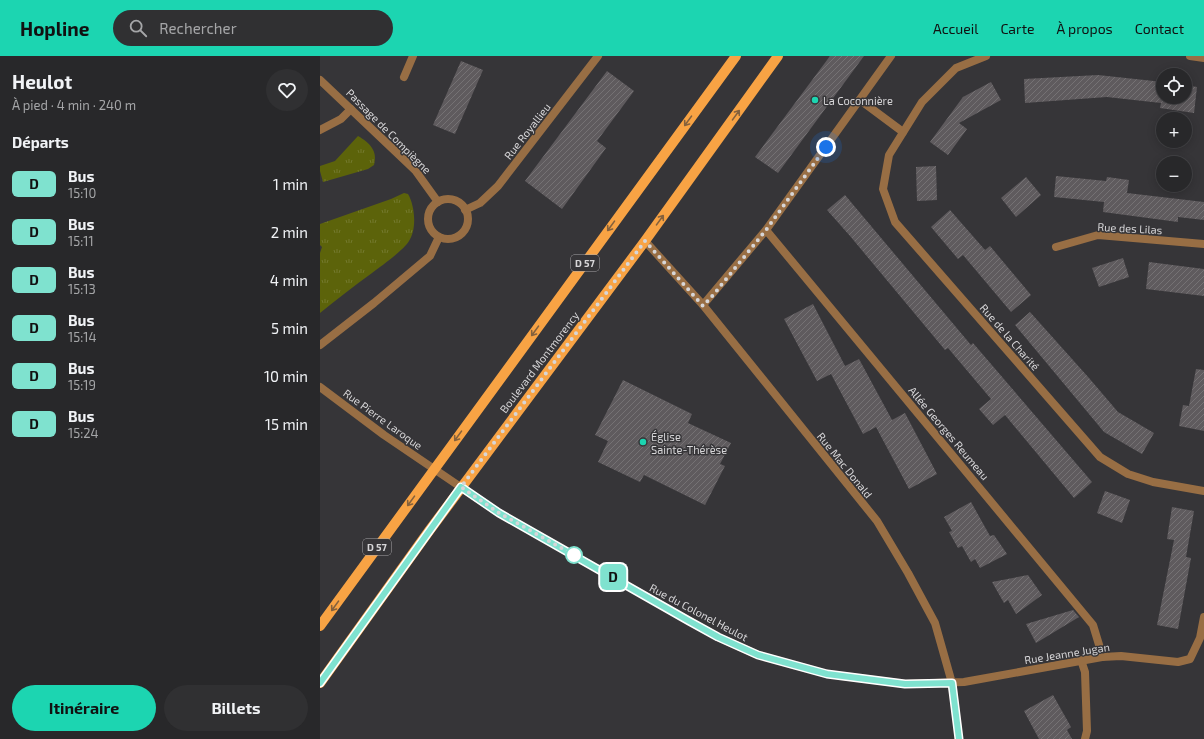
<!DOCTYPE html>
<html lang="fr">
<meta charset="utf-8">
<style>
:root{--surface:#28282a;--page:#303032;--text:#f1f3f6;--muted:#a5a6a8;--line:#444447;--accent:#1cd5b1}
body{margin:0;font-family:"Exo 2",sans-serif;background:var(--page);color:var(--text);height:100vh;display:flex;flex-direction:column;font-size:15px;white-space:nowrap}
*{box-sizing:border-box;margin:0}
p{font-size:13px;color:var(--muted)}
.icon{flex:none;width:22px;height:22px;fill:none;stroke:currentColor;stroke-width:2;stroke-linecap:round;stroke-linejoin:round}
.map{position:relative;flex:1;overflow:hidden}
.drawer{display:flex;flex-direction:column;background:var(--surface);width:320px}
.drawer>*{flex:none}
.badge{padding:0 8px;border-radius:6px;font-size:14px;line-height:26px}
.controls{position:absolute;left:836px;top:12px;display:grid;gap:8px}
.controls a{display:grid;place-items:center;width:36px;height:36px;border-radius:50%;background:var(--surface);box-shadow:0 2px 10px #0003,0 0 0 1px var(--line);font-size:20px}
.you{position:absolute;width:20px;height:20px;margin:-10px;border:3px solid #fff;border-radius:50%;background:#1a73e8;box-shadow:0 0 0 6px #1a73e833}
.map>.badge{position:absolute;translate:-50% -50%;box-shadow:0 0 0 2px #fff}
h2{padding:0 12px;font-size:15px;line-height:36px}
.round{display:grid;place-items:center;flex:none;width:42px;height:42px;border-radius:21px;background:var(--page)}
.summary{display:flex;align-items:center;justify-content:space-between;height:68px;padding:0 12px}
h1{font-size:19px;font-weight:700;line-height:30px}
.button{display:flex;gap:8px;margin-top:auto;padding:8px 12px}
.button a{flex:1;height:46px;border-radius:24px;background:var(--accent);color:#111;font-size:16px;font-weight:700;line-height:46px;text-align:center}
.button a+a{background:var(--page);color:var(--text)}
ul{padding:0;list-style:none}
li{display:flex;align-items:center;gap:12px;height:48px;padding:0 12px}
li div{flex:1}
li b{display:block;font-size:15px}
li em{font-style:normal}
li .badge{min-width:44px;font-weight:700;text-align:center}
header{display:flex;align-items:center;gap:24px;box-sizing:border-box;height:56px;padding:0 20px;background:var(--accent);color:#111}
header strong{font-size:19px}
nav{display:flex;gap:22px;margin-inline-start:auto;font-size:14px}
.search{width:280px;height:36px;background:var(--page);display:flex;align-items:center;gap:10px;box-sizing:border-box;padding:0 14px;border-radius:22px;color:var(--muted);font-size:15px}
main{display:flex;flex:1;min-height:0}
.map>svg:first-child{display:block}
.grass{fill:url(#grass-tufts)}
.building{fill:url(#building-hatch)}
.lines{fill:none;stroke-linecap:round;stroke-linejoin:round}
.service{stroke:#986e44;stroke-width:8}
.minor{stroke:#986e44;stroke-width:8}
.primary{stroke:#f8a344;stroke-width:10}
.oneway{stroke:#84613d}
.line-casing{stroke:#fff;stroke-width:9}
.line{stroke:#7fe2cf;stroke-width:6}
.walk{stroke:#d7d6d8;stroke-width:4;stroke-dasharray:0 7.2}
.poi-dot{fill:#1cd5b1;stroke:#363538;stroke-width:1.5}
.stop-dot{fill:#fff;stroke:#7fe2cf;stroke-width:2}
.labels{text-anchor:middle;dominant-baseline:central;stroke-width:3;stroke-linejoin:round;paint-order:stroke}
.shield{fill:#363538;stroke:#a7a6a8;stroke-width:1}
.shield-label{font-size:10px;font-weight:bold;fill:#d7d6d8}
.poi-label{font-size:11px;fill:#d7d6d8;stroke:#363538;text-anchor:start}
.street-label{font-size:11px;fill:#d7d6d8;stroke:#363538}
</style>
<header>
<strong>Hopline</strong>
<div class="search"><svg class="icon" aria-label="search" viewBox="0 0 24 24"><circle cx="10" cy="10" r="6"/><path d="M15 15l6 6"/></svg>Rechercher</div>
<nav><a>Accueil</a><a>Carte</a><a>À propos</a><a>Contact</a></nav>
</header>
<main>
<section class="drawer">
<div class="summary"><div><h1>Heulot</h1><p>À pied · 4 min · 240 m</p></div><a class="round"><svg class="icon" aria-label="heart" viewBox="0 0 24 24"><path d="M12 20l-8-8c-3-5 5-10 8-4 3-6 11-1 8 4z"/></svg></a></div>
<h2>Départs</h2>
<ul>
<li><span class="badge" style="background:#7fe2cf;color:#111">D</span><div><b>Bus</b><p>15:10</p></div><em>1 min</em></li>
<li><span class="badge" style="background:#7fe2cf;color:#111">D</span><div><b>Bus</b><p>15:11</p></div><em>2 min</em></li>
<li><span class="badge" style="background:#7fe2cf;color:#111">D</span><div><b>Bus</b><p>15:13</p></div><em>4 min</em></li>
<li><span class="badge" style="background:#7fe2cf;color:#111">D</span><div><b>Bus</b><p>15:14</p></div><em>5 min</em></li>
<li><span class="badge" style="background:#7fe2cf;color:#111">D</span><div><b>Bus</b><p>15:19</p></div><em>10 min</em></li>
<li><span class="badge" style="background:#7fe2cf;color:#111">D</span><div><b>Bus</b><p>15:24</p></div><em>15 min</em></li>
</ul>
<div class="button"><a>Itinéraire</a><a>Billets</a></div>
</section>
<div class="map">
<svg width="884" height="683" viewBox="0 0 884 683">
<defs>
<pattern id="grass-tufts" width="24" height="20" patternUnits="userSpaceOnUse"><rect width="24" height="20" fill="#5c630a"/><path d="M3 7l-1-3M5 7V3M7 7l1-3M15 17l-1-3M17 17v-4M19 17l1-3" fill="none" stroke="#73792d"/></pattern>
<pattern id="building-hatch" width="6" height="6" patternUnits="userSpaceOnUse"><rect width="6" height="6" fill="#5f5b5e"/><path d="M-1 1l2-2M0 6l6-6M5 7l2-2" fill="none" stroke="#757274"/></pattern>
</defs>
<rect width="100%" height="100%" fill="#363538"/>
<!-- grass -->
<g class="grass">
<path d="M38 80C50 87 58 95 54 109L48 113 3 126 0 115V110L15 105Z"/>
<path d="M84 137 88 138C95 150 97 173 89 185 83 195 61 210 52 217 34 230 17 243 0 257V197L2 191 0 189V168L71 143Z"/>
</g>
<!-- building -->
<g class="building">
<polygon points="510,0 544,0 458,117 435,101"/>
<polygon points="141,5 163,14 135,78 113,69"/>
<polygon points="287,15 314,35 277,85 286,92 242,153 205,125"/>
<polygon points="778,19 843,26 843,41 865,41 865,29 877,31 874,57 840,52 841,47 787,41 705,47 704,23"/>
<polygon points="671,26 681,44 639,67 647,73 628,99 610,86 643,41"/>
<polygon points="616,110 617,144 597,145 596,111"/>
<polygon points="736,120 786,125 787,121 809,124 807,137 884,146 884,164 858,161 858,166 783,156 784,146 734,141"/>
<polygon points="706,121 721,139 696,161 681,142"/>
<polygon points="525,139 651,289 653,287 772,426 754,442 685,359 673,369 659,353 671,343 628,292 625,294 530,180 507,154"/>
<polygon points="630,154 665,194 670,190 711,239 691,256 643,199 638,203 611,171"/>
<polygon points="803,202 809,221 779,231 772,212"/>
<polygon points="829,206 884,213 884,240 826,233"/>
<polygon points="493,248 525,310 539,303 572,364 585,357 617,418 589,433 556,371 543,378 511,318 497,325 464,263"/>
<polygon points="710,256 769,322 798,356 834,377 822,398 784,376 695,269"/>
<polygon points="876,313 884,314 884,375 859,370 863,349 869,350"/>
<polygon points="303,324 372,358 368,367 411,387 400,408 405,410 385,449 324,419 320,426 278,406 288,385 275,379"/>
<polygon points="785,435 810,444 802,467 777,457"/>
<polygon points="651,446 670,480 674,479 687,498 660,512 655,503 651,506 642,490 638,492 629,476 632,475 624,461"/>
<polygon points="852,451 874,455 866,501 871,502 858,573 837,569 854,484 847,483"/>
<polygon points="708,519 722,539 696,558 688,544 684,547 672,526"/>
<polygon points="753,554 759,561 716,587 706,568"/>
<polygon points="733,639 751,671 747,674 752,683 719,683 704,655"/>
</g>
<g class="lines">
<!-- service -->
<g class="service">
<polyline points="540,44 583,76"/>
<polyline points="0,74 21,63 31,53"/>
<polyline points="761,604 765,616 767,675 765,683"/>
</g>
<!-- minor -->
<g class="minor">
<polyline points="666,0 636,12 602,46 569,99 563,133 575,166 780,401 808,418 833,426 884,435"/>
<polyline points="870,0 884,2"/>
<polyline points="84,21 93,0"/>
<polyline points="0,24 95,114 118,146"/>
<circle cx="128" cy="163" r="20"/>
<polyline points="145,154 160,147 178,130 278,0"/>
<polyline points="446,174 773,569 780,592 782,601"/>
<polyline points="325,185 383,249 557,465 588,517 615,567 632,627 639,683"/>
<polyline points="736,191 778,179 884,188"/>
<polyline points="383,249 446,174 571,0"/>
<polyline points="0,289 54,247 110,200 119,181"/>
<polyline points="0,331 64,379 179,457 380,571 398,581 438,599 507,618 585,628 644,626 782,601 801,600 858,606 870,603 880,582 884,561"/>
</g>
<!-- primary -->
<g class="primary">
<polyline points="0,570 416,0"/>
<polyline points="0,627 109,475 325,185 458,0"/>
</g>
</g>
<!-- one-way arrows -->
<defs><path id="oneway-shaft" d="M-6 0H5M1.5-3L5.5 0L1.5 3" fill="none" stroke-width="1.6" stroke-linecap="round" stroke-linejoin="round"/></defs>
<g class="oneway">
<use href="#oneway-shaft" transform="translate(416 59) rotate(-54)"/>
<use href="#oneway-shaft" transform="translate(368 65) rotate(126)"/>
<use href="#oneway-shaft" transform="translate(340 164) rotate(-54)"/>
<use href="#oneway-shaft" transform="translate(291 170) rotate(126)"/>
<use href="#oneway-shaft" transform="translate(215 275) rotate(126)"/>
<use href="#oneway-shaft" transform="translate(138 380) rotate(126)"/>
<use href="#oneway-shaft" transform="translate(91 445) rotate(126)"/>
<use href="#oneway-shaft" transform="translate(15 550) rotate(126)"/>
</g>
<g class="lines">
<defs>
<polyline id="line" points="0,627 141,431 179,457 369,565 398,581 438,599 507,618 585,628 632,627 639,683"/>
</defs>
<!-- line casing -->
<use href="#line" class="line-casing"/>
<!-- line -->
<use href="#line" class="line"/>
<!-- walk -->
<polyline class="walk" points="254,499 179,457 141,431 325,185 383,250 394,238 446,174 506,91"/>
</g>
<!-- markers -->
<g class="poi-dot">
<circle cx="495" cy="44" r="4"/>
<circle cx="323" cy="386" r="4"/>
</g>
<circle class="stop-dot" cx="254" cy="499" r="8"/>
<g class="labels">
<!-- shield labels -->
<g class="shield">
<rect x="251" y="199" width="28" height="16" rx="3"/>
<rect x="43" y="483" width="28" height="16" rx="3"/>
</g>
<g class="shield-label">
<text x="265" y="207">D 57</text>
<text x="57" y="491">D 57</text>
</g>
<!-- poi labels -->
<g class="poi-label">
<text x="503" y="44">La Coconnière</text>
<text x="331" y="380">Église<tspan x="331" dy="13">Sainte-Thérèse</tspan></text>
</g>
<!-- street labels -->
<g class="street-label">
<text transform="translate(69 75) rotate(45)">Passage de Compiègne</text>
<text transform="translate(207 75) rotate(-52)">Rue Royallieu</text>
<text transform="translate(810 172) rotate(3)">Rue des Lilas</text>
<text transform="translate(690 281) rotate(49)">Rue de la Charité</text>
<text transform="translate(219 306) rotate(-53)">Boulevard Montmorency</text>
<text transform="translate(63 363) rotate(36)">Rue Pierre Laroque</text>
<text transform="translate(629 377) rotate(50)">Allée Georges Reumeau</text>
<text transform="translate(525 409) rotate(51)">Rue Mac Donald</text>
<text transform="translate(379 556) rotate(28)">Rue du Colonel Heulot</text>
<text transform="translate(747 597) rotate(-9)">Rue Jeanne Jugan</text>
</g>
</g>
</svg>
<div class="controls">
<a><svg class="icon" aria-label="locate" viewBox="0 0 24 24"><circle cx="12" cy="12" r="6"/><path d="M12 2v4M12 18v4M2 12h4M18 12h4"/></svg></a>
<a>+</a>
<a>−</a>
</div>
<div class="you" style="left:506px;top:91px"></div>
<b class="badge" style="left:293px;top:521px;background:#7fe2cf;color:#111">D</b>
</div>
</main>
